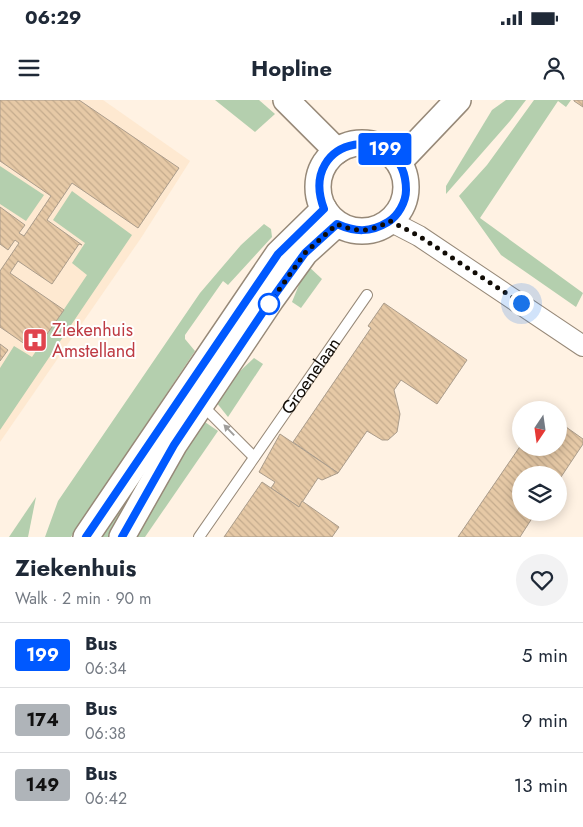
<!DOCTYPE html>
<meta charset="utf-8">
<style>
:root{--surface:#fff;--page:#f2f2f3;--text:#1f2937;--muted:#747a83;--line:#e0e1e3}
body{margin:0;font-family:Jost,sans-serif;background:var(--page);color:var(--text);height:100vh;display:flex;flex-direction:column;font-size:19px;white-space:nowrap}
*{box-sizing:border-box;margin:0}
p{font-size:16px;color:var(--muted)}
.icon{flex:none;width:28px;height:28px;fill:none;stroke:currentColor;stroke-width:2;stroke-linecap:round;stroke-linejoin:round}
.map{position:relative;height:437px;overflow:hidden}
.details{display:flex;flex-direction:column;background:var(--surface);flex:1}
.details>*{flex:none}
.badge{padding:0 10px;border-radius:4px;font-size:18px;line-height:32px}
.needle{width:32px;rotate:193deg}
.buttons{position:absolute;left:512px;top:301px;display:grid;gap:10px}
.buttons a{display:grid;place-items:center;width:55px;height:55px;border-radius:50%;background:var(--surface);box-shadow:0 2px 12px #0003;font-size:25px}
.you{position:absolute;width:25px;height:25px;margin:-12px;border:4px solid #fff;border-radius:50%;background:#1a73e8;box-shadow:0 0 0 8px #1a73e833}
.map>.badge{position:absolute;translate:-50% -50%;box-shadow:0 0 0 2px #fff}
.round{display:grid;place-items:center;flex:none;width:52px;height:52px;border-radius:26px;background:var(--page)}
.head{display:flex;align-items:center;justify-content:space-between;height:85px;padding:0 15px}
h1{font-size:24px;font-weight:700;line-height:38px}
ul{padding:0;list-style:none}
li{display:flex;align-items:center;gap:15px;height:65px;padding:0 15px;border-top:1px solid var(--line)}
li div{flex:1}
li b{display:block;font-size:19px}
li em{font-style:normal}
li .badge{min-width:55px;font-weight:700;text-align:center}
.status{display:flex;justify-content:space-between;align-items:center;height:35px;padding:0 25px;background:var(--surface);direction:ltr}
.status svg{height:14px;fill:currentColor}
header{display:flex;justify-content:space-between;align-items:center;height:65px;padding:0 15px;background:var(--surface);font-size:22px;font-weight:700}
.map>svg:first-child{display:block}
.built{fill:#fee9d1}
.green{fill:#b4cfae}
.building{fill:url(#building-back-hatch);stroke:#aa9c8b}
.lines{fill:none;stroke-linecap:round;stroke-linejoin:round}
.service-casing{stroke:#978978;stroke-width:12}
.minor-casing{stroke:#978978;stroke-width:22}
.tertiary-casing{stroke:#978978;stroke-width:28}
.service{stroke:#fff;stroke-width:10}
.minor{stroke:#fff;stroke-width:20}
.tertiary{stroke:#fff;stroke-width:25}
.oneway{fill:#a09e9b}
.line-casing{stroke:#fff;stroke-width:11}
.line{stroke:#0059ff;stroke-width:8}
.walk{stroke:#110c06;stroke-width:5;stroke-dasharray:0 9}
.stop-dot{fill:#fff;stroke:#0059ff;stroke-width:2.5}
.labels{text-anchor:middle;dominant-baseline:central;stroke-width:4;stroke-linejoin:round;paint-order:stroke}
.health-label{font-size:18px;fill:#be3a42;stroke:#fff;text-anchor:start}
.street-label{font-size:18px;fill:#110c06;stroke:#fff}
</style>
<div class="status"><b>06:29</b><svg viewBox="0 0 49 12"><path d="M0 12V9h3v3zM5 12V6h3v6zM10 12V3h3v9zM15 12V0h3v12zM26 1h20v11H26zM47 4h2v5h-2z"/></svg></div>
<header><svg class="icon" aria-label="menu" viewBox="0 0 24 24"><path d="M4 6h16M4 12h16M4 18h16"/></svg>Hopline<svg class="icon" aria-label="person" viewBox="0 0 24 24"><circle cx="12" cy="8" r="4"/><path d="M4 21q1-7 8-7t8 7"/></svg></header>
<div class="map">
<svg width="583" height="437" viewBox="0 0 583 437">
<defs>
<pattern id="building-back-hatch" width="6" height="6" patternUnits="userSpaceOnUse" patternTransform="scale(1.25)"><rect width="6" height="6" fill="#e6c9a6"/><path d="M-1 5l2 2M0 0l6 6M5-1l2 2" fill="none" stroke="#c4ab8d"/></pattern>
</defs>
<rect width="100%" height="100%" fill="#fff2e3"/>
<!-- built -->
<polygon class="built" points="0,0 103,0 190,61 141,138 0,342"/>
<!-- green -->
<g class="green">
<polygon points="215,0 259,0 275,14 255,32"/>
<polygon points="506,0 526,0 510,21 446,94 446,86 492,10"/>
<polygon points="534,0 571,0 566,7 558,1 480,118 583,193 576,207 501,155 459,96 487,65"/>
<polygon points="0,66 44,95 26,121 0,104"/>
<polygon points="72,91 132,135 0,330 0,268 14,246 32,257 87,175 72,163 85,143 53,120"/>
<polygon points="264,124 271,129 272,137 228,185 223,181 185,235 185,239 195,251 71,437 45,437 58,401 200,193 241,145"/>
<polygon points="307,165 322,179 301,208 292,202"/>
<polygon points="254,258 263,264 228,317 216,302 223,287"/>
<polygon points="202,320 218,331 145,437 134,437"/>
<polygon points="137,375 147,383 114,437 98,437"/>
<polygon points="36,397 28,437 9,437"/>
</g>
<!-- building -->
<g class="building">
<polygon points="0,0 79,0 179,68 138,128 72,83 47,120 82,145 79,144 52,184 18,161 10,173 64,210 35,251 0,227 0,171 19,143 15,140 8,150 0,144 0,107 25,125 19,133 24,136 51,96 0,61"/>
<polygon points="574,0 583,0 583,7 574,1"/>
<polygon points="384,203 467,260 437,304 401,280 394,290 400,314 397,332 388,340 382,340 367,331 338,373 293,342 371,228 368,226"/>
<polygon points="0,244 8,250 0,261"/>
<polygon points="559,322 583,339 583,344 559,380 559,375 521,375 521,412 536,412 520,437 458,437 521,345 521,348 559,348"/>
<polygon points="280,334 338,373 322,380 318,378 299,407 271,388 275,382 259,372"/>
<polygon points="262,382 299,407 302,401 339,427 332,437 224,437"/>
</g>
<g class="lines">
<defs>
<g id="service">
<polyline points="202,305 254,357"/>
<path id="s1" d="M199 437 367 195"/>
</g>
<polyline id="minor" points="390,121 419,136 583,246"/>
<g id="tertiary">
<polyline points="286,0 337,51"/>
<circle cx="362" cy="87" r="44"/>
<polyline points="399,62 458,0"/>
<polyline points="86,437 278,154 324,109"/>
<polyline points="122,437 174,345 271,200 305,153 337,124"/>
</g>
</defs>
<!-- service casing -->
<use href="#service" class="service-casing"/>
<!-- minor casing -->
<use href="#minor" class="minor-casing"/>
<!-- tertiary casing -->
<use href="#tertiary" class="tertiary-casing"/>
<!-- service -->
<use href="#service" class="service"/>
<!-- minor -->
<use href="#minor" class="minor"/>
<!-- tertiary -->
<use href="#tertiary" class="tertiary"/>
</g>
<!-- one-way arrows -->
<defs><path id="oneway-solid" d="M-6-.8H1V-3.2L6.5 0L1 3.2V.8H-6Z" transform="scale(1.25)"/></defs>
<use class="oneway" href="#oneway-solid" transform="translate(229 330) rotate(-134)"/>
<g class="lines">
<defs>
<path id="line" d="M86 437 278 154 324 109C296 34 406 19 406 90 406 102 398 116 388 122 370 133 355 132 337 124L305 153 271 200 174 345 122 437"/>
</defs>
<!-- line casing -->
<use href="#line" class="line-casing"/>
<!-- line -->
<use href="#line" class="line"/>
<!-- walk -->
<path class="walk" d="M269 204 305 153 337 124C357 133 371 132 390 121L419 136 521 203"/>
</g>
<!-- icons -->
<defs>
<symbol id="hospital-square" viewBox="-11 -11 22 22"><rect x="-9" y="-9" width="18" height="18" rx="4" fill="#e0444e" stroke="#fff"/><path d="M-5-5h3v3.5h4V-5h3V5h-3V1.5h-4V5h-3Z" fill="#fff"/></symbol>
</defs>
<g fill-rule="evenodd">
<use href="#hospital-square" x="21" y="226" width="28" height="28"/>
</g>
<!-- markers -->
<circle class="stop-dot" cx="269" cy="204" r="10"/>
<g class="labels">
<!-- health labels -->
<g class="health-label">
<text x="52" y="230">Ziekenhuis<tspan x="52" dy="21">Amstelland</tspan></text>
</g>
<!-- street labels -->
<g class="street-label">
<text stroke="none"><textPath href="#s1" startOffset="196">Groenelaan</textPath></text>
</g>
</g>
</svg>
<div class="buttons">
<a><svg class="needle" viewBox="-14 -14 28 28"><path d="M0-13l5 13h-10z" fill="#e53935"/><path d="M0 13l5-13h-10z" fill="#747a83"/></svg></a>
<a><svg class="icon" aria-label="layers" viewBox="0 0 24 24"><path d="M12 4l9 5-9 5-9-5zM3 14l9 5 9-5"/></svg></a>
</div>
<div class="you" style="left:521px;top:203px"></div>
<b class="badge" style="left:385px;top:49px;background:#0059ff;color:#fff">199</b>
</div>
<section class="details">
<div class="head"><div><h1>Ziekenhuis</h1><p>Walk · 2 min · 90 m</p></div><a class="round"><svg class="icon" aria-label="heart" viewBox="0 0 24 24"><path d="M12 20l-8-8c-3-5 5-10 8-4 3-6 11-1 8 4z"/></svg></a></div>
<ul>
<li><span class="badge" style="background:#0059ff;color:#fff">199</span><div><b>Bus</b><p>06:34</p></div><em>5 min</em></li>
<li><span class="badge" style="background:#afb4b9;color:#111">174</span><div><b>Bus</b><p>06:38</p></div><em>9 min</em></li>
<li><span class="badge" style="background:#afb4b9;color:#111">149</span><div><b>Bus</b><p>06:42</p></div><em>13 min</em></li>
</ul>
</section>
